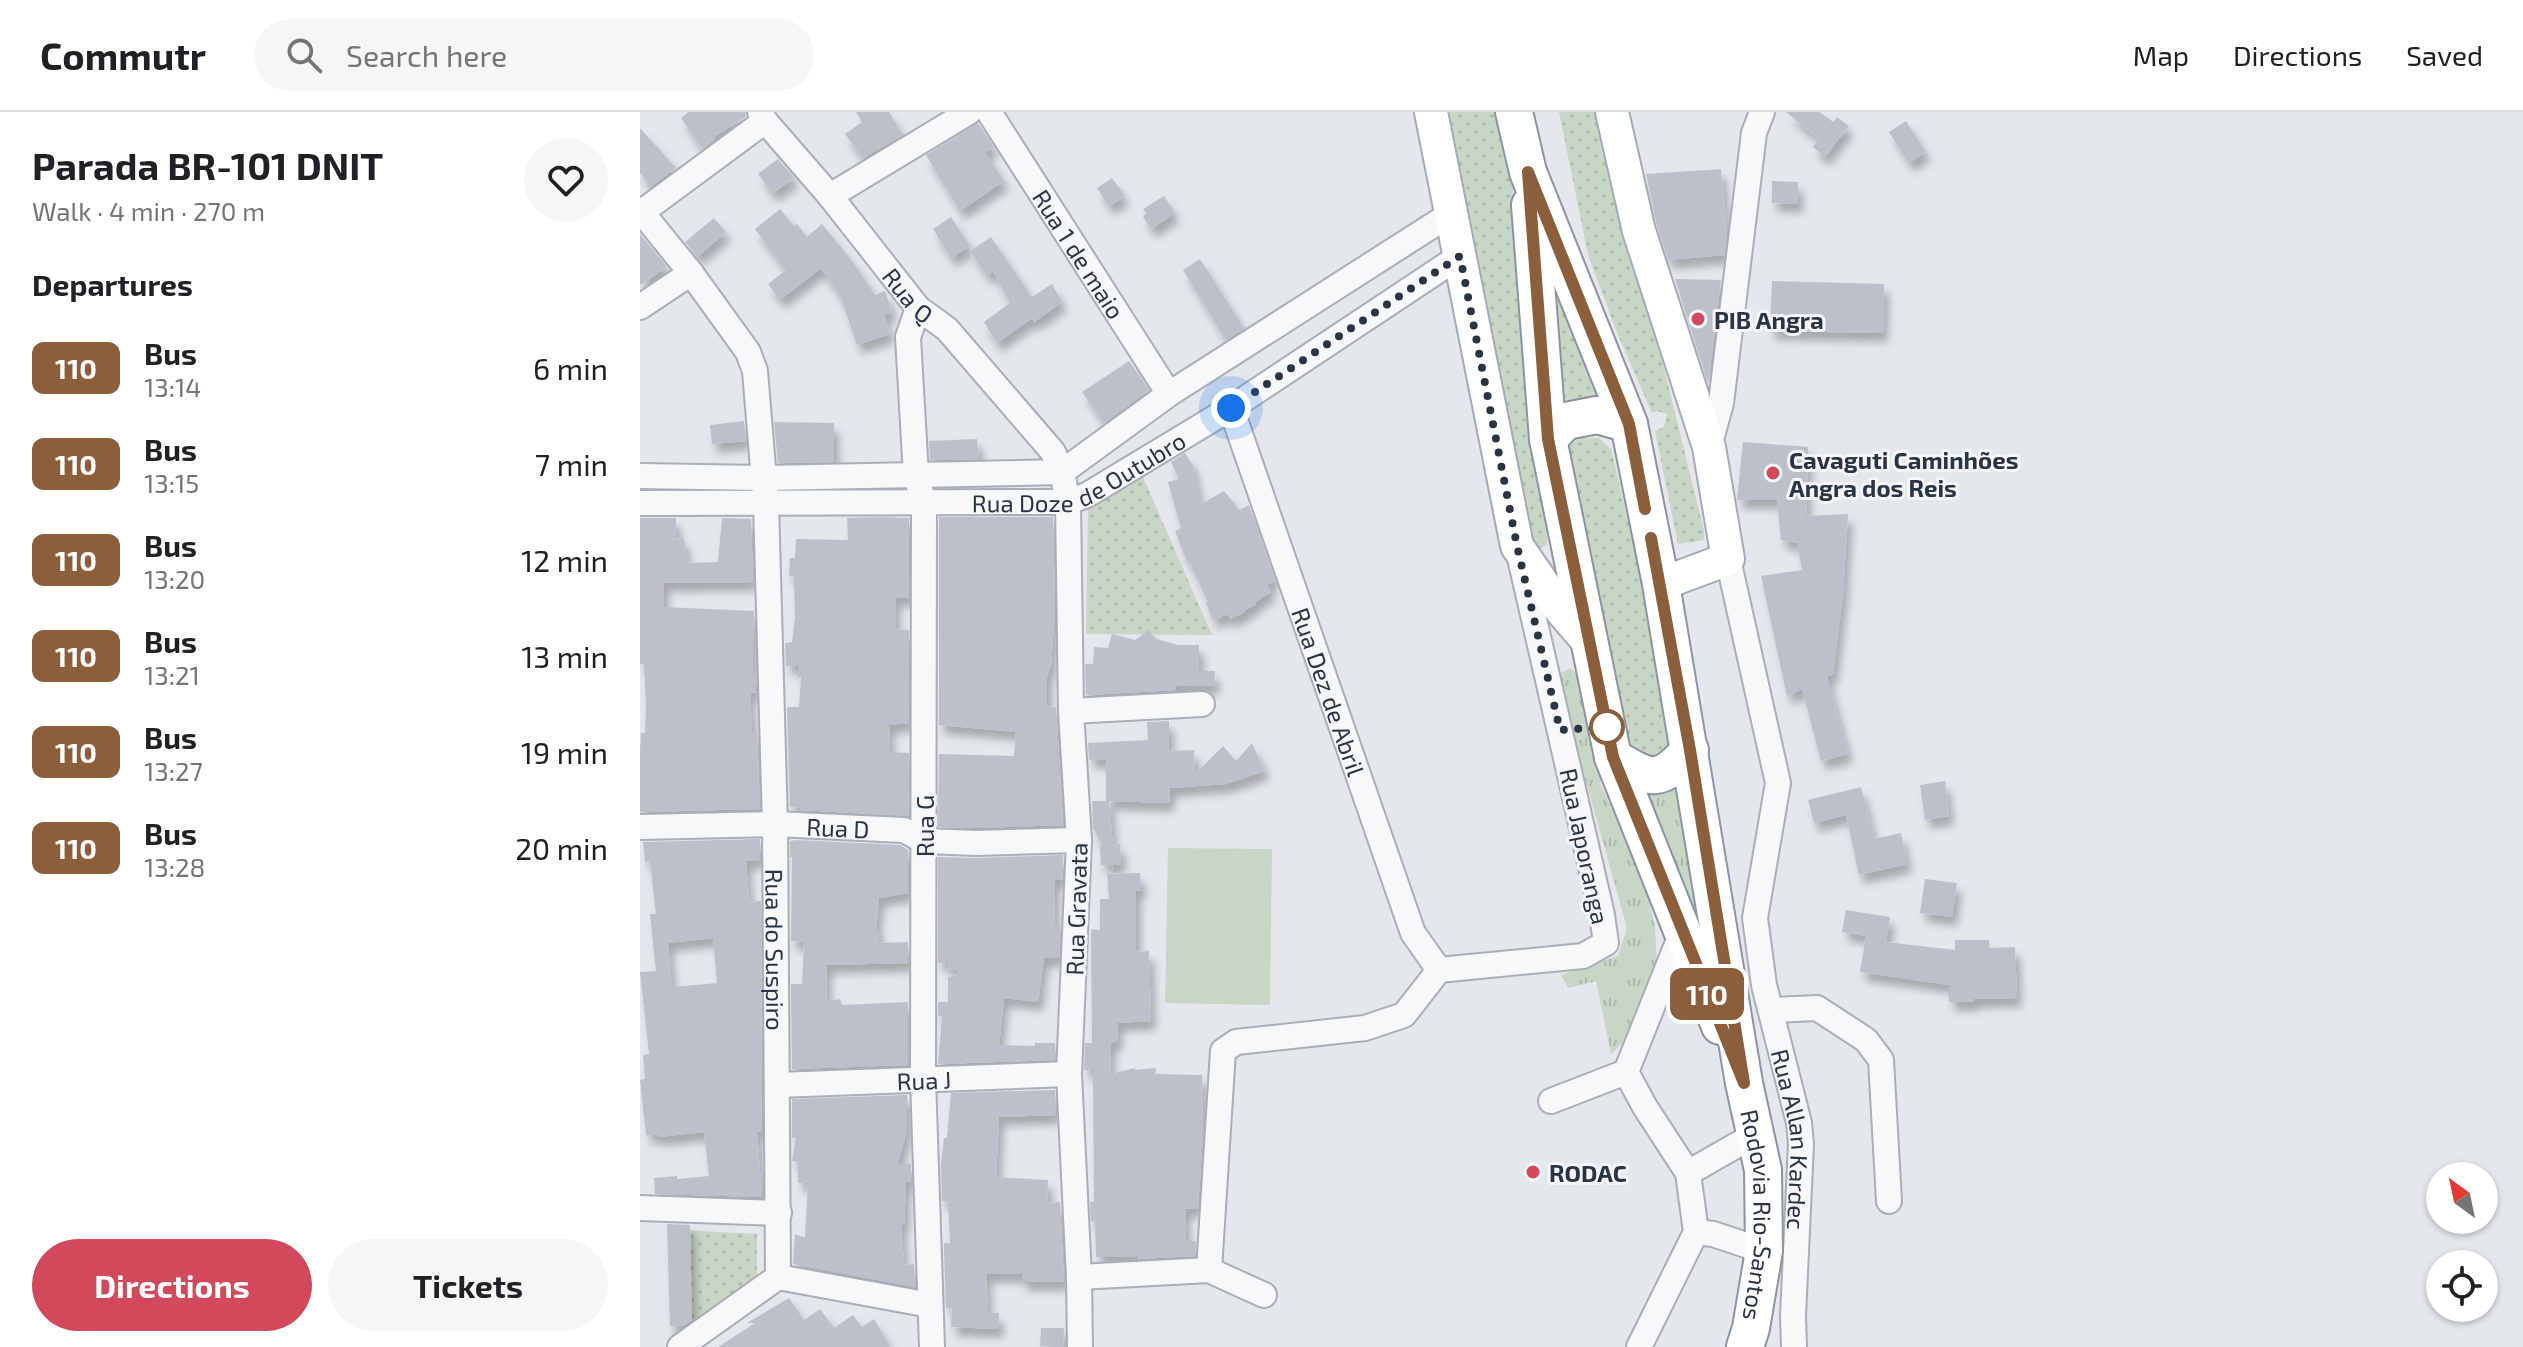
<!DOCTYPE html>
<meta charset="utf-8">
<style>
:root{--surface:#fff;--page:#f6f6f6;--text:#202124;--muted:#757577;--line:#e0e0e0;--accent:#d1495b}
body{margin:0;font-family:"Exo 2",sans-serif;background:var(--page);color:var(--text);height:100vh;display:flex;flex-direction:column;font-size:30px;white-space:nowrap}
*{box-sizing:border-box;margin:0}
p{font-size:26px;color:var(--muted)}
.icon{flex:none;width:44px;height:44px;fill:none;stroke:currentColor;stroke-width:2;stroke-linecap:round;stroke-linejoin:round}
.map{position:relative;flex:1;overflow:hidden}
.side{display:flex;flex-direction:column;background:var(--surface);width:640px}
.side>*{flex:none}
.badge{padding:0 16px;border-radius:12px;font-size:28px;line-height:52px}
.needle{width:52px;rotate:327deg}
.buttons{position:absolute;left:1786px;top:1050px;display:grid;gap:16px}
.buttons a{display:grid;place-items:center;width:72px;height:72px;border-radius:50%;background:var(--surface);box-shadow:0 2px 6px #0004;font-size:40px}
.you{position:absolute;width:40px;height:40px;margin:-20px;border:6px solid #fff;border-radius:50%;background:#1a73e8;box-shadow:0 0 0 12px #1a73e833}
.map>.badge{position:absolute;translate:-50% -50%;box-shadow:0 0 0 4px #fff}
h2{padding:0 32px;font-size:30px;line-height:72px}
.round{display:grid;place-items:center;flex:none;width:84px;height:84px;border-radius:42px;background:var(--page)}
.head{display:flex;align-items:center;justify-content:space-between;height:136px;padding:0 32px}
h1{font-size:38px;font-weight:700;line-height:60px}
.primary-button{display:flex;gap:16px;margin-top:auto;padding:16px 32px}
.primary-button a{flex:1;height:92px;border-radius:48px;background:var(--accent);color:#fff;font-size:32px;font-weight:700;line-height:92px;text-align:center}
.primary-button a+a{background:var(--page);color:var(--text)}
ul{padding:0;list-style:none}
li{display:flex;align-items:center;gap:24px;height:96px;padding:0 32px}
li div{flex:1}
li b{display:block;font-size:30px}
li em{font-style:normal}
li .badge{min-width:88px;font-weight:700;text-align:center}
header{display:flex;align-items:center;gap:48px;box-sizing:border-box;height:112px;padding:0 40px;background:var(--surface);border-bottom:2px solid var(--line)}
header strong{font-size:38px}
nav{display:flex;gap:44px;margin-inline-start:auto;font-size:28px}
.search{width:560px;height:72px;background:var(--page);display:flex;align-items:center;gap:20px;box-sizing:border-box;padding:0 28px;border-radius:44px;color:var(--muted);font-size:30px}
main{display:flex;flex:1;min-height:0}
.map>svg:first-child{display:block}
.grass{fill:url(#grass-tufts)}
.park{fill:url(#park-dots)}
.pitch{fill:#c9d6c5}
.building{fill:#bbc0ca;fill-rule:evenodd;filter:url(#shadow)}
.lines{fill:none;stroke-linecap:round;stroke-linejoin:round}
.minor-casing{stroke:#a9aeb7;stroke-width:28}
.major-casing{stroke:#a3abb8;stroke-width:36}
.highway-casing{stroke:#8b94a3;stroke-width:40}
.minor{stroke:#f7f8fa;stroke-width:24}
.major{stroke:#fff;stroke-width:32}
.highway{stroke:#fff;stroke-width:36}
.line-casing{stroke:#fff;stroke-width:18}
.line{stroke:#8b5e3c;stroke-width:12}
.walk{stroke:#2b3445;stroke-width:8;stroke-dasharray:0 14.4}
.poi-dot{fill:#d1495b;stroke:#f4f6f9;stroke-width:3}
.stop-dot{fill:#fff;stroke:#8b5e3c;stroke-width:4}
.labels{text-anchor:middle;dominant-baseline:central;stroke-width:6;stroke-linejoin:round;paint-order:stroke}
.street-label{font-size:24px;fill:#2b3445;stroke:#f4f6f9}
.poi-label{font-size:24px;font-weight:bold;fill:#2b3445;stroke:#f4f6f9;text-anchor:start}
</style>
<header>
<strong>Commutr</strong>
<div class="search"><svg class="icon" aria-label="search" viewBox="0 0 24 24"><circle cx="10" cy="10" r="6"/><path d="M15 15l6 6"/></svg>Search here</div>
<nav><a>Map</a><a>Directions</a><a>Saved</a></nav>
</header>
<main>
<section class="side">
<div class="head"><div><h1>Parada BR-101 DNIT</h1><p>Walk · 4 min · 270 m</p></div><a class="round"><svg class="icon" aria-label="heart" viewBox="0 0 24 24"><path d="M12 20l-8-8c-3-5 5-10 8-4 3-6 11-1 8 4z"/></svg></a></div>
<h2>Departures</h2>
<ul>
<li><span class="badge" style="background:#8b5e3c;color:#fff">110</span><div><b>Bus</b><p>13:14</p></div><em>6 min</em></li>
<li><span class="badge" style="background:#8b5e3c;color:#fff">110</span><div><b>Bus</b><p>13:15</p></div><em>7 min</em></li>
<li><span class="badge" style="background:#8b5e3c;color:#fff">110</span><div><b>Bus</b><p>13:20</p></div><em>12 min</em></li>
<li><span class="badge" style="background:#8b5e3c;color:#fff">110</span><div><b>Bus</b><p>13:21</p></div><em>13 min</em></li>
<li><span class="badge" style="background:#8b5e3c;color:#fff">110</span><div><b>Bus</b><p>13:27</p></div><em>19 min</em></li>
<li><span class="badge" style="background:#8b5e3c;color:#fff">110</span><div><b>Bus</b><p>13:28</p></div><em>20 min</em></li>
</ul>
<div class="primary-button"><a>Directions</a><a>Tickets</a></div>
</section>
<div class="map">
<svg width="1883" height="1235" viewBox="0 0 1883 1235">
<defs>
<pattern id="grass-tufts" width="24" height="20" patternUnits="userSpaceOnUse" patternTransform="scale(2)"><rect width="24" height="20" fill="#c9d6c5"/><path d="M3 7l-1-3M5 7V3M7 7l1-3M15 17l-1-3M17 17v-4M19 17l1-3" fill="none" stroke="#adb8ab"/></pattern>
<pattern id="park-dots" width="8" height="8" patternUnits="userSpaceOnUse" patternTransform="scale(2)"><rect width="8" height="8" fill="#c9d6c5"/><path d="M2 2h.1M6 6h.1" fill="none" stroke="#adb8ab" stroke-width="1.8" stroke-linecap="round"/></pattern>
<filter id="shadow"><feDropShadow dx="5" dy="9" stdDeviation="4" flood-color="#0004"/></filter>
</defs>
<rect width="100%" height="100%" fill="#e4e7ec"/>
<!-- grass -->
<g class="grass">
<polygon points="930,556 941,565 950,605 961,673 1004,766 1015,815 1017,855 986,928 971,942 956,869 928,876 921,863 978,844 987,816 919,573 921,561"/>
<path d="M1045 667 1072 860 999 683C1019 684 1030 680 1045 667Z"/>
</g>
<!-- park -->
<g class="park">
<polygon points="800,0 857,0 872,64 886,245 887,319 907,419 907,433 901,436 894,431 887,416"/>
<polygon points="919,0 961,0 1064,419 1064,428 1038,432 1015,319 1024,315 1027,302 1017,299 1012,301 978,223 948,143"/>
<polygon points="906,128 962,288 912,297"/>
<polygon points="941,326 959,326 971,337 999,455 1034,634 1018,652 987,635 923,341 931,332"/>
<polygon points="503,365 572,523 446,522 448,393"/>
<polygon points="42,1118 117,1122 117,1173 43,1222"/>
</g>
<!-- pitch -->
<polygon class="pitch" points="528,736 632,737 630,893 525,891"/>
<!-- building -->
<g class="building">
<polygon points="49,0 105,0 106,4 74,25 75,27 62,37 41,6"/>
<polygon points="216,0 249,0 263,23 223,46 205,22 222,10"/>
<polygon points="1146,0 1180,0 1193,10 1197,5 1209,14 1185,45 1173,35 1179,27"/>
<polygon points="1266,9 1286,40 1269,51 1249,20"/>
<polygon points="338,11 354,35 345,40 364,69 320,99 286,43"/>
<polygon points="0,16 36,56 11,74 0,61"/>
<polygon points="138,47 154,66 133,81 118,62"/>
<polygon points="1081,57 1087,121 1084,143 1028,148 1017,114 1006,62"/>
<polygon points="472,66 485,84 469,94 457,76"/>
<polygon points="1132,69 1158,70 1158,92 1132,91"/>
<polygon points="524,84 535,101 511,117 503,105 506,101 503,97"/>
<polygon points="140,97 154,114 157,112 167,125 182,112 213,150 235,183 245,179 252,200 244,203 250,222 217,233 201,186 181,156 140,188 128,172 146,158 115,117"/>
<polygon points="311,105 330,134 311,146 293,117"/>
<polygon points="74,106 86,120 57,145 45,130"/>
<polygon points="0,122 27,155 0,173"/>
<polygon points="351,125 392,185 412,172 422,190 394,210 392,206 357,231 344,210 370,191 353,159 347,164 330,139"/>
<polygon points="560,147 604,216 586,228 543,158"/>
<polygon points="1035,167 1081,168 1068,271"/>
<polygon points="1132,169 1244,172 1243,221 1130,219"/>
<polygon points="489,249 509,278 464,311 442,280"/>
<polygon points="104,309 106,329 72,332 70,313"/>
<polygon points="134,310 194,311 194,350 138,351"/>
<polygon points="337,327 339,347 290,348 289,329"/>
<polygon points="1103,330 1168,335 1166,404 1208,402 1203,482 1193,562 1187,565 1208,642 1181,649 1162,577 1147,584 1121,464 1162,458 1157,431 1141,428 1137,388 1097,388"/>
<polygon points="545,341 555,357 553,358 561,392 584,379 599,398 609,393 635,468 627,473 631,480 615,490 616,492 604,499 605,500 590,507 588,502 573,508 566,491 568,490 549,449 547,450 535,419 541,416 528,370 539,367 531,350"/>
<polygon points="240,405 269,406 269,486 255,486 256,517 269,518 269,611 249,613 250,640 269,641 268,704 160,698 160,696 150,695 147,595 159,595 161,565 158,565 160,553 146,554 145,531 152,530 155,506 154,464 149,464 150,446 155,446 156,427 208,428 207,406"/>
<polygon points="299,405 413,405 415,497 411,553 407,565 407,594 416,595 423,713 337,716 298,715 299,642 374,644 376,620 299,613"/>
<polygon points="0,406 36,406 36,427 44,426 47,451 78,450 82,406 111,407 113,470 24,471 24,495 114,499 112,561 116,561 116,581 110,580 112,620 117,620 120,697 0,700 0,640 1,621 5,621 6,594 4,552 0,552"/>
<polygon points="509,518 516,527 538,533 559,533 559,559 575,559 574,574 536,574 536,578 446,583 445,552 453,552 454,535 468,536 472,522 495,528"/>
<polygon points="529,609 529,639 554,638 555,662 583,634 596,649 612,631 625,659 586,672 530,676 529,691 469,689 473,733 480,732 481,752 473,753 473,757 471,753 461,753 460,734 462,733 453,716 452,689 466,689 466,647 449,648 448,631 508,628 507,610"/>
<polygon points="1305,669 1309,704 1285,708 1280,673"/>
<polygon points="1221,675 1234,727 1261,721 1267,752 1219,763 1206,703 1174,711 1168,688"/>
<path d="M120 727V748L106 749 109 790 121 789 122 1019 117 1020 120 1060H122V1085L15 1082 14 1066 37 1064V1067L69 1064 64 1020 19 1025 18 1022 6 1023 0 968 5 967 3 943 9 942 0 860 16 859 10 802H16L10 749 5 750 3 730ZM73 826 77 871 32 875 28 831Z"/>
<polygon points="156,728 260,733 268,738 268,781 239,786 236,818 239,818 239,831 268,830 268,851 187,853 186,890 200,887 202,893 268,890 268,953 152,957 151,872 162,872 164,830 151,829 152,745 150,745 150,729"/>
<polygon points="423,743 422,768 415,767 414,813 420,813 419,846 404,846 398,890 364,886 359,933 395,934 395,931 415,931 415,948 298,952 302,904 298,904 298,890 308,890 308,865 318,863 317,858 308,857 308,851 298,851 298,745 337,746"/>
<polygon points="500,761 501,778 496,779 496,840 509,839 511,909 477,911 478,928 471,931 470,962 495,956 495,958 516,956 515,962 562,963 563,1022 558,1096 545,1097 546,1128 556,1129 555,1144 497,1147 497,1144 456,1145 455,1109 451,1109 450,1090 454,1090 453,958 444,958 445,931 452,931 451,817 460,818 460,787 469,787 467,762"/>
<polygon points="1285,767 1317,771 1312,805 1280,801"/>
<polygon points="1206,798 1250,805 1246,830 1315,838 1315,828 1349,828 1349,836 1375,835 1377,886 1334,887 1334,890 1309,890 1309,873 1220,860 1226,824 1202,820"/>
<polygon points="415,978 416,1003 359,1005 356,1065 408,1068 407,1091 420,1090 424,1170 382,1170 382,1162 346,1162 348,1201 359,1201 358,1217 311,1215 312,1196 306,1196 304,1139 304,1131 310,1131 308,1089 302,1089 301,1052 304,1026 307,1026 311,981"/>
<polygon points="267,983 267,1017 258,1052 271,1052 271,1070 266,1070 264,1113 261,1113 264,1153 274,1152 275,1175 153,1152 155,1122 165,1126 168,1071 158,1071 158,1050 152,1049 156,1026 152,1026 152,987"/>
<polygon points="27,1112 50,1113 52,1208 44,1214 30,1214"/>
<polygon points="149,1186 164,1208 180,1197 194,1216 213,1203 222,1215 234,1207 250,1235 78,1235 115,1211 107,1211"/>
<polygon points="401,1216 424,1216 423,1235 400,1234"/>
</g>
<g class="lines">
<defs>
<g id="minor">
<path id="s1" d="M120 0 125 9 190 84 278 196 307 217 413 340 422 360 428 390 431 599 439 728 429 962 439 1165 440 1235"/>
<path id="s2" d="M349 0 529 282"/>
<polyline points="190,84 329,0"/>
<path id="s3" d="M0 98 51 161 108 240 115 259 126 392 135 712 138 1165"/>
<polyline points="2,100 125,9"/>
<polyline points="0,195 51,161"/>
<polyline points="278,196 268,225 276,364 284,391 283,967 292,1235"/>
<path id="s4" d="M591 296 773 821 799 858"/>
<polyline points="1069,335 1081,291 1114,21 1122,0"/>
<polyline points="0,364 124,366 422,360 529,282 812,101"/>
<path id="s5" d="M0 391 428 390 447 383 591 296 820 144"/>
<path id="s6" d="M1088 447 1138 671 1115 806 1124 873 1159 1011 1161 1032 1153 1204 1154 1235"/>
<polyline points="431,599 562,592"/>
<path id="s7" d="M0 715 135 712 264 718 284 729 337 731 439 728"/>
<polyline points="799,858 943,844 966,831 962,803 880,446"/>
<polyline points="1131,898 1177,896 1226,928 1241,948 1249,1089"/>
<path id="s8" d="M138 973 429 962"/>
<polyline points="911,989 986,960"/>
<polyline points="1048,1061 1116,1022"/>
<polyline points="0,1096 139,1101"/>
<polyline points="1056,1120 1073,1122 1124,1139"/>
<polyline points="569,1158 583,939 596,930 725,916 764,903 799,858"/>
<polyline points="138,1165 290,1193"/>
<polyline points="439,1165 569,1158 624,1183"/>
<polyline points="40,1235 138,1165"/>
<polyline points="999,1235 1056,1120 1048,1061 1005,995 986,960 1042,820"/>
</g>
<g id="major">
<polyline points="791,0 877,434 921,498 951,533"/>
<polyline points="972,0 999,119 1069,335 1088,447 1021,472"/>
</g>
<g id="highway">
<path id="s9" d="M874 0 888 60 989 312 1021 472 1104 971 1123 1058 1124 1139 1111 1216 1105 1235"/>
<polyline points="890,93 908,327 973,645 1080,914"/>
<polyline points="908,327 926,309 957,303 989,312"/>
<path d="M973 645C1011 669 1019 672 1050 638"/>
</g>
</defs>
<!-- minor casing -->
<use href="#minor" class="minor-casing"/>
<!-- major casing -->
<use href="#major" class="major-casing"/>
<!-- highway casing -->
<use href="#highway" class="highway-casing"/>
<!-- minor -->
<use href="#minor" class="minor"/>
<!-- major -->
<use href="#major" class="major"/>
<!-- highway -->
<use href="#highway" class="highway"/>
</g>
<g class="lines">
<defs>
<polyline id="line" points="1005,397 989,312 888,60 908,327 973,645 1104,971 1050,638 1011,426"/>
</defs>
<!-- line casing -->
<use href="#line" class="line-casing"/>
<!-- line -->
<use href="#line" class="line"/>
<!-- walk -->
<polyline class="walk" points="591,296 820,144 877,434 920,618 967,615"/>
</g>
<!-- markers -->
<g class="poi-dot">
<circle cx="1058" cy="207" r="8"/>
<circle cx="1133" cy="361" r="8"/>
<circle cx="893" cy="1060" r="8"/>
</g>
<circle class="stop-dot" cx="967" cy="615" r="16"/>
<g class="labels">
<!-- street labels -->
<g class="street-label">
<text stroke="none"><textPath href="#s2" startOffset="168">Rua 1 de maio</textPath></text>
<text stroke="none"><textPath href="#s1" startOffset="236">Rua Q</textPath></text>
<text stroke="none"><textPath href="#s5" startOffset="446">Rua Doze de Outubro</textPath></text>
<text stroke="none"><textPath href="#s4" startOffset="300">Rua Dez de Abril</textPath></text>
<text transform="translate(284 714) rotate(-90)">Rua G</text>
<text stroke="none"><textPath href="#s7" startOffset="198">Rua D</textPath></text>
<text transform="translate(945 734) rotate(78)">Rua Japoranga</text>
<text transform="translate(436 797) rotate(-88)">Rua Gravata</text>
<text stroke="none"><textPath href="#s3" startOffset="778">Rua do Suspiro</textPath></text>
<text stroke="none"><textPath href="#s8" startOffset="146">Rua J</textPath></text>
<text stroke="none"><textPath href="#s6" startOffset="592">Rua Allan Kardec</textPath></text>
<text stroke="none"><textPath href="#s9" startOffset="1136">Rodovia Rio-Santos</textPath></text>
</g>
<!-- poi labels -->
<g class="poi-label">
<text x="1074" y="207">PIB Angra</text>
<text x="1149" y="347">Cavaguti Caminhões<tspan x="1149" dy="28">Angra dos Reis</tspan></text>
<text x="909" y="1060">RODAC</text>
</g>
</g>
</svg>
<div class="buttons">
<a><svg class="needle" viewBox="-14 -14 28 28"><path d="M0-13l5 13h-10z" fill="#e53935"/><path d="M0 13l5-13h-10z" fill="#757577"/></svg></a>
<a><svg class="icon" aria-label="locate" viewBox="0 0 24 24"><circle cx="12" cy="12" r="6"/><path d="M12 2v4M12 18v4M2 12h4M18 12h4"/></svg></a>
</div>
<div class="you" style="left:591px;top:296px"></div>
<b class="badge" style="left:1067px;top:882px;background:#8b5e3c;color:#fff">110</b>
</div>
</main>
